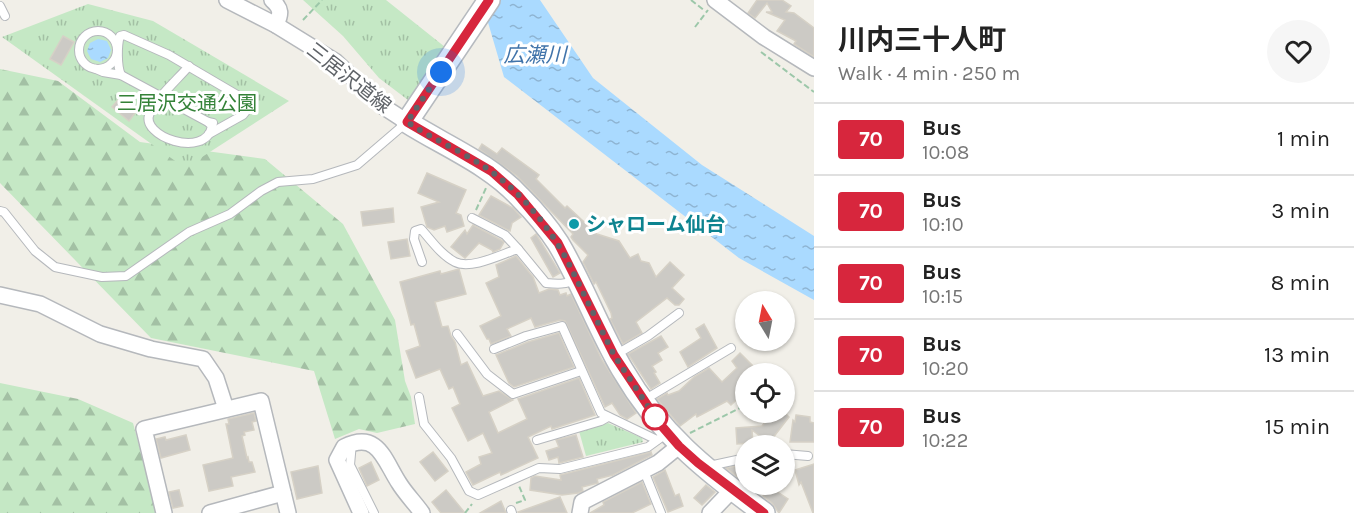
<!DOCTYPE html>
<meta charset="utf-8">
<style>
:root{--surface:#fff;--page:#f6f6f6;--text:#222;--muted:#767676;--line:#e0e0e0}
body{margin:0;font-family:Karla,"Noto Sans JP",sans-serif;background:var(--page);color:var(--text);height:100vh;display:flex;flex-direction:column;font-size:22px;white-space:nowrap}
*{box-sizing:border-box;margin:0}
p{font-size:20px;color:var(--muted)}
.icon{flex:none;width:33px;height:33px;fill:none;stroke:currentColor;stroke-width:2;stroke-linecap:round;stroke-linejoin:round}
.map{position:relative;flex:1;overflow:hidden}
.drawer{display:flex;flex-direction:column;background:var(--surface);width:540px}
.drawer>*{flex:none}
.badge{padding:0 12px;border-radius:4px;font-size:21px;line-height:39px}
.needle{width:39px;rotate:350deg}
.tools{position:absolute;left:735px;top:291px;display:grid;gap:12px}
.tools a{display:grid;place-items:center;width:60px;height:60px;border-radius:50%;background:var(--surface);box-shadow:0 2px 4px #0004;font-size:30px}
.you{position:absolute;width:30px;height:30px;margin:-15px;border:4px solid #fff;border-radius:50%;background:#1a73e8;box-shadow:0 0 0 9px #1a73e833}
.map>.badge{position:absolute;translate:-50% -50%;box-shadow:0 0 0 3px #fff}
.round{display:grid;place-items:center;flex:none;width:63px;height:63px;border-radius:32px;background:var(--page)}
.summary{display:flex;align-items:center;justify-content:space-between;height:102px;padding:0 24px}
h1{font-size:28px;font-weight:700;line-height:45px}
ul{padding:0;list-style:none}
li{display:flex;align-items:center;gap:18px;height:72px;padding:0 24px;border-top:2px solid var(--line)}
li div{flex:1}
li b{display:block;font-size:22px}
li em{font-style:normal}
li .badge{min-width:66px;font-weight:700;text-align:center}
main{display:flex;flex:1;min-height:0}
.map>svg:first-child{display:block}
.forest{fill:url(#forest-firs)}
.park{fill:url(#park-tufts)}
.water{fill:url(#water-ripples)}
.building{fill:#cccac5;stroke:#d6d1c6;stroke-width:1.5}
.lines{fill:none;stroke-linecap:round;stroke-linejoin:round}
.lane-casing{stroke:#b5b8bc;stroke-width:10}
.street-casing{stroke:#b5b8bc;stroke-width:18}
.secondary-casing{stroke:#b6babf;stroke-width:24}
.path{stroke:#9cc7a9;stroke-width:2;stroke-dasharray:6 3;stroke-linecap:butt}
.lane{stroke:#fff;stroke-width:8}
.street{stroke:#fff;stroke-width:15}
.secondary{stroke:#fff;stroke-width:21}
.line-casing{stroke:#fff;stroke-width:14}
.line{stroke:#d7263d;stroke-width:9}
.walk{stroke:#5f6368;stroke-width:6;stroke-dasharray:0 10.8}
.culture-dot{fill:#0f9aa8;stroke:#fff;stroke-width:2}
.stop-dot{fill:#fff;stroke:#d7263d;stroke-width:3}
.labels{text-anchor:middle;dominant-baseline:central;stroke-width:6;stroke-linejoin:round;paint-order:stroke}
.street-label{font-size:20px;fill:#5f6368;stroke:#fff}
.park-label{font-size:20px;fill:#348238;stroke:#fff}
.culture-label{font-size:20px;font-weight:bold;fill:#0d838f;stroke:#fff;text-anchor:start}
.water-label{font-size:21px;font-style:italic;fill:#4174aa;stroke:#fff}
</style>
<main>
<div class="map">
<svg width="814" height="513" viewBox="0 0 814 513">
<defs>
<pattern id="forest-firs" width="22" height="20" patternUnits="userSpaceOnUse" patternTransform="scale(1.5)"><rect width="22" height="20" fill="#c5e8c5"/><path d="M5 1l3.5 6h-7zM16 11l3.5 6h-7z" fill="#a3c0a4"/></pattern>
<pattern id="park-tufts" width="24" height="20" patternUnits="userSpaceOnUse" patternTransform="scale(1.5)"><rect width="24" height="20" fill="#c5e8c5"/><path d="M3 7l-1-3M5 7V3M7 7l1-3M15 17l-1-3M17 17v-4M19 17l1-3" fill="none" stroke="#a3c0a4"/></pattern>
<pattern id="water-ripples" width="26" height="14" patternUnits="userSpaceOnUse" patternTransform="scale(1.5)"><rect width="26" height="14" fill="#aadaff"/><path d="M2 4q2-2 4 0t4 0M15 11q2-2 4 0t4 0" fill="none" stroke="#8eb4d2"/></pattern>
</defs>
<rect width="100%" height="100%" fill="#f1efe8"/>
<!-- forest -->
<g class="forest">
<polygon points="0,69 58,81 140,142 265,159 343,224 395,320 405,381 411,397 415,424 377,433 359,429 335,439 314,371 151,338 0,183"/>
<polygon points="0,383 78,399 133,423 157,513 0,513"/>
</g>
<!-- park -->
<g class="park">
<polygon points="303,0 386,0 445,47 408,100 379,78 343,36"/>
<polygon points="88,4 153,21 289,101 185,168 2,37"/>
<polygon points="608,423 642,438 643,442 586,456 579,431"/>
</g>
<!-- water -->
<g class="water">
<polygon points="475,0 540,0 593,78 702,165 814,236 814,300 739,258 504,77 487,19"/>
<polygon points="98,39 107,41 111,50 108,58 100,62 91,59 87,51 90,43"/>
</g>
<!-- building -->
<g class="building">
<polygon points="757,0 782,0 791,6 786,12 794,13 814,28 814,57 794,44 796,41 777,31 785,20 766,12 772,12 767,3 755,18 748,13"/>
<polygon points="63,36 74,42 61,65 50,59"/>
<polygon points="118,100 135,113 129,121 112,107"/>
<polygon points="482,144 497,154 502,148 539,175 536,179 565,208 567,206 597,234 619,241 630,258 638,254 641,261 649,263 656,277 670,262 684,275 672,288 684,299 679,305 675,305 667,298 636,322 642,333 623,344 610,319 612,318 611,313 596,282 594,284 583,262 588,255 573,240 571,237 573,234 517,176 479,149"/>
<polygon points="427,173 466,190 456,213 461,215 464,226 447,232 445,226 434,230 427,227 421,207 439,202 418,193"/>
<polygon points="491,196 513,208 521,217 512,223 510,231 479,215"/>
<polygon points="393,208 394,222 363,226 361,212"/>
<polygon points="473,225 501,240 504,242 500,249 493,252 492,250 479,243 465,258 451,247 465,230 467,234"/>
<polygon points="536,234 560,273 553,277 531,238"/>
<polygon points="407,239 410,256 391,259 388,242"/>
<polygon points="516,256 533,277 539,293 549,289 558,290 560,295 566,293 567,296 571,294 602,360 636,413 627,419 620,415 612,403 605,407 565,321 560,320 535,327 531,318 507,329 511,336 491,344 489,339 487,339 480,326 501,316 486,283 499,277 496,265"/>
<polygon points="459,269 466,294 435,302 442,327 448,326 451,336 455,342 461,365 467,362 483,396 499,391 513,400 489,412 498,433 527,419 518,399 579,378 595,415 552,429 551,426 528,437 538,458 501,475 500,472 473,485 466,472 481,464 479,457 492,453 483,433 468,441 452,408 460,404 453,387 449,389 440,369 416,378 406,351 420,346 414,324 411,325 400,282 440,271 441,274"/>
<polygon points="704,324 717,348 688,367 680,352 701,338 696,329"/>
<polygon points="559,333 574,367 514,387 509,383 496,355 528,342"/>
<polygon points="661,336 668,347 658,353 662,360 652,366 656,372 654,373 660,383 651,389 628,354"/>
<polygon points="740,353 753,366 739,379 746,386 746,391 731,405 727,401 697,417 696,414 680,426 657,399 667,393 668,395 679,391 694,377 709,368 722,382 737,368 732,361"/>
<polygon points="773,412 784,412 789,417 769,443 752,430 753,443 737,444 736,428 762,426"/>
<polygon points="254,413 256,421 252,422 254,430 244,432 245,435 242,436 247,458 248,457 249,462 252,462 255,472 231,477 233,486 209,491 203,465 233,458 226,424 229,424 228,419"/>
<polygon points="796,415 810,417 810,422 814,423 814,442 790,442 793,420 795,422"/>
<polygon points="186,435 190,450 161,458 156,439 165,437 166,440"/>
<polygon points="576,435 583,457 559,463 558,457 549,460 546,451 559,447 556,440"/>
<polygon points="433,452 448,471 435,481 420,462"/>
<polygon points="651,452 652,455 613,475 597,479 598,483 582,487 583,491 578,493 562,495 530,490 531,478 535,476 561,480 560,475"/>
<polygon points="371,462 379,480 367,486 359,468"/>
<polygon points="746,464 746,478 740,479 726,468"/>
<polygon points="814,464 814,513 813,513 801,482 799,485 795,470"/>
<polygon points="318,466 322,493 297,499 291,472"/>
<polygon points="665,470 675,496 679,494 683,506 668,512 653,477"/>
<polygon points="642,482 651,504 632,513 590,513 604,505 603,502"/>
<polygon points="706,485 715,492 702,505 694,498"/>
<polygon points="770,487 788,499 779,513 772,503 763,496"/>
<polygon points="179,490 183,506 173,508 169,492"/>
<polygon points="446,490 465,513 441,513 432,502"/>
<polygon points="560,497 567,513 519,513 518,512"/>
<polygon points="501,501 506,513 480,513"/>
</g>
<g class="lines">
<defs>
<g id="lane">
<polyline points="0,6 5,16"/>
<circle cx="98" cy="50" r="19"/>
<path d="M189 66C178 79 157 97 150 113 138 136 206 160 212 126L208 122"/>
<polyline points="96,69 103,72 121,75 208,122 213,123"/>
<path d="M121 75C117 67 117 45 120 36L124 35 169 55 244 99 247 110 243 115 209 134"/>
<polyline points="0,211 4,212 35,251 55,267 102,277 126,276 189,232 230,214 261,191 278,182 313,179 357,165 406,123"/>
<polyline points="472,218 505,235 518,249"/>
<path d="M422 262 414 239 415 231 421 229C431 240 441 255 455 262 471 270 502 254 518 249L546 283C556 284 567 285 575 279"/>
<polyline points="457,334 487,374 513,394 581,371"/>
<polyline points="494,349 526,336 562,326 601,413 657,440"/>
<polyline points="615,355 648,336 679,313"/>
<polyline points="419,397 424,424 451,458 469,491 478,495 539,468 560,469 648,447 666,434"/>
<polyline points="644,400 731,348"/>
<polyline points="537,440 601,421 608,417"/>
<polyline points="352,443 350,465 374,513"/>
<polyline points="784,454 808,456"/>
<polyline points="709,466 746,458"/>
<polyline points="644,471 661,513"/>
<polyline points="511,510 512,513"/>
</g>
<g id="street">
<polyline points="227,0 276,25 336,62 384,107 407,122"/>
<path d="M272 0C282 9 281 14 276 25"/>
<polyline points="715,0 764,37 814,68"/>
<polyline points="0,295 40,304 100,334 151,349 203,359 216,378 226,409"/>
<polyline points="164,513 144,429 261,401 288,513"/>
<polyline points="210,513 283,493"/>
<path d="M361 513 337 460 344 447C378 430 384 460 399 483 405 493 415 503 422 513"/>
<polyline points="580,513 582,502 658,463 679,446"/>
<polyline points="710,513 732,490"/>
</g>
<path id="secondary" d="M489 0 407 122C445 146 490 164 520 197 534 211 547 226 558 243 582 283 598 328 622 369 660 434 704 469 764 513"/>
</defs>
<!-- lane casing -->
<use href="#lane" class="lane-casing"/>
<!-- street casing -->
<use href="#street" class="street-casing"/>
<!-- secondary casing -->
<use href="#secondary" class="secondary-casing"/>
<!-- path -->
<g class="path">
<polyline points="691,0 705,11"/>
<polyline points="303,20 322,0"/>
<polyline points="695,27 708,10"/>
<polyline points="761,52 814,92"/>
<polyline points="476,210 486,188"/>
<polyline points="690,433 746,405"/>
<polyline points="516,503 525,500 519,486"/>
<polyline points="465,513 472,504"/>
</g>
<!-- lane -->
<use href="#lane" class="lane"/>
<!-- street -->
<use href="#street" class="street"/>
<!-- secondary -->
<use href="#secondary" class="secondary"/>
</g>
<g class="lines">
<defs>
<polyline id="line" points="489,0 407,122 491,171 518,195 558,243 614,355 660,424 679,446 698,463 764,513"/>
</defs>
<!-- line casing -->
<use href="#line" class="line-casing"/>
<!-- line -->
<use href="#line" class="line"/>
<!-- walk -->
<path class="walk" d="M441 72 407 122C434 140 466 153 492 172 523 195 549 227 567 260L614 355 655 417"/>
</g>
<!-- markers -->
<circle class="culture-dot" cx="574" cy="224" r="6"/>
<circle class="stop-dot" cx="655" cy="417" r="12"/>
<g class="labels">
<!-- street labels -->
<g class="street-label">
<text transform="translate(349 78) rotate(38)">三居沢道線</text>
</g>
<!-- park labels -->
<g class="park-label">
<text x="187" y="103">三居沢交通公園</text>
</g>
<!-- culture labels -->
<g class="culture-label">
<text x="586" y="224">シャローム仙台</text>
</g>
<!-- water labels -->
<g class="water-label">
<text x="535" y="55">広瀬川</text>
</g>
</g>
</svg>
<div class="tools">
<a><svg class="needle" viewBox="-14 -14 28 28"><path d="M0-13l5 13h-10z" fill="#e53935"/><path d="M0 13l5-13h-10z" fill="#767676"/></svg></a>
<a><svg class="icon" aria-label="locate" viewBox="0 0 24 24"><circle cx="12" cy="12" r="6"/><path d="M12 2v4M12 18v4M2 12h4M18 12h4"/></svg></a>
<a><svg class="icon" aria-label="layers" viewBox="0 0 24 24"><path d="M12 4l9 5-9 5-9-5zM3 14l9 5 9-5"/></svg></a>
</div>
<div class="you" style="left:441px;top:72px"></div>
</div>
<section class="drawer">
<div class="summary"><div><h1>川内三十人町</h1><p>Walk · 4 min · 250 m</p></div><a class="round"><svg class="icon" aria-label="heart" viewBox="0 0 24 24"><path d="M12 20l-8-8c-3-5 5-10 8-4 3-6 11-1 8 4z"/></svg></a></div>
<ul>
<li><span class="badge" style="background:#d7263d;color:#fff">70</span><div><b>Bus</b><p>10:08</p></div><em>1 min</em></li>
<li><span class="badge" style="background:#d7263d;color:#fff">70</span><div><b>Bus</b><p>10:10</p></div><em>3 min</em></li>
<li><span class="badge" style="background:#d7263d;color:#fff">70</span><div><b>Bus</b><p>10:15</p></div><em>8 min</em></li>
<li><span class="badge" style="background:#d7263d;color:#fff">70</span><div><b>Bus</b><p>10:20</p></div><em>13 min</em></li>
<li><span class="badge" style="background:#d7263d;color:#fff">70</span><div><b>Bus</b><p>10:22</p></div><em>15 min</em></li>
</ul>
</section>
</main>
